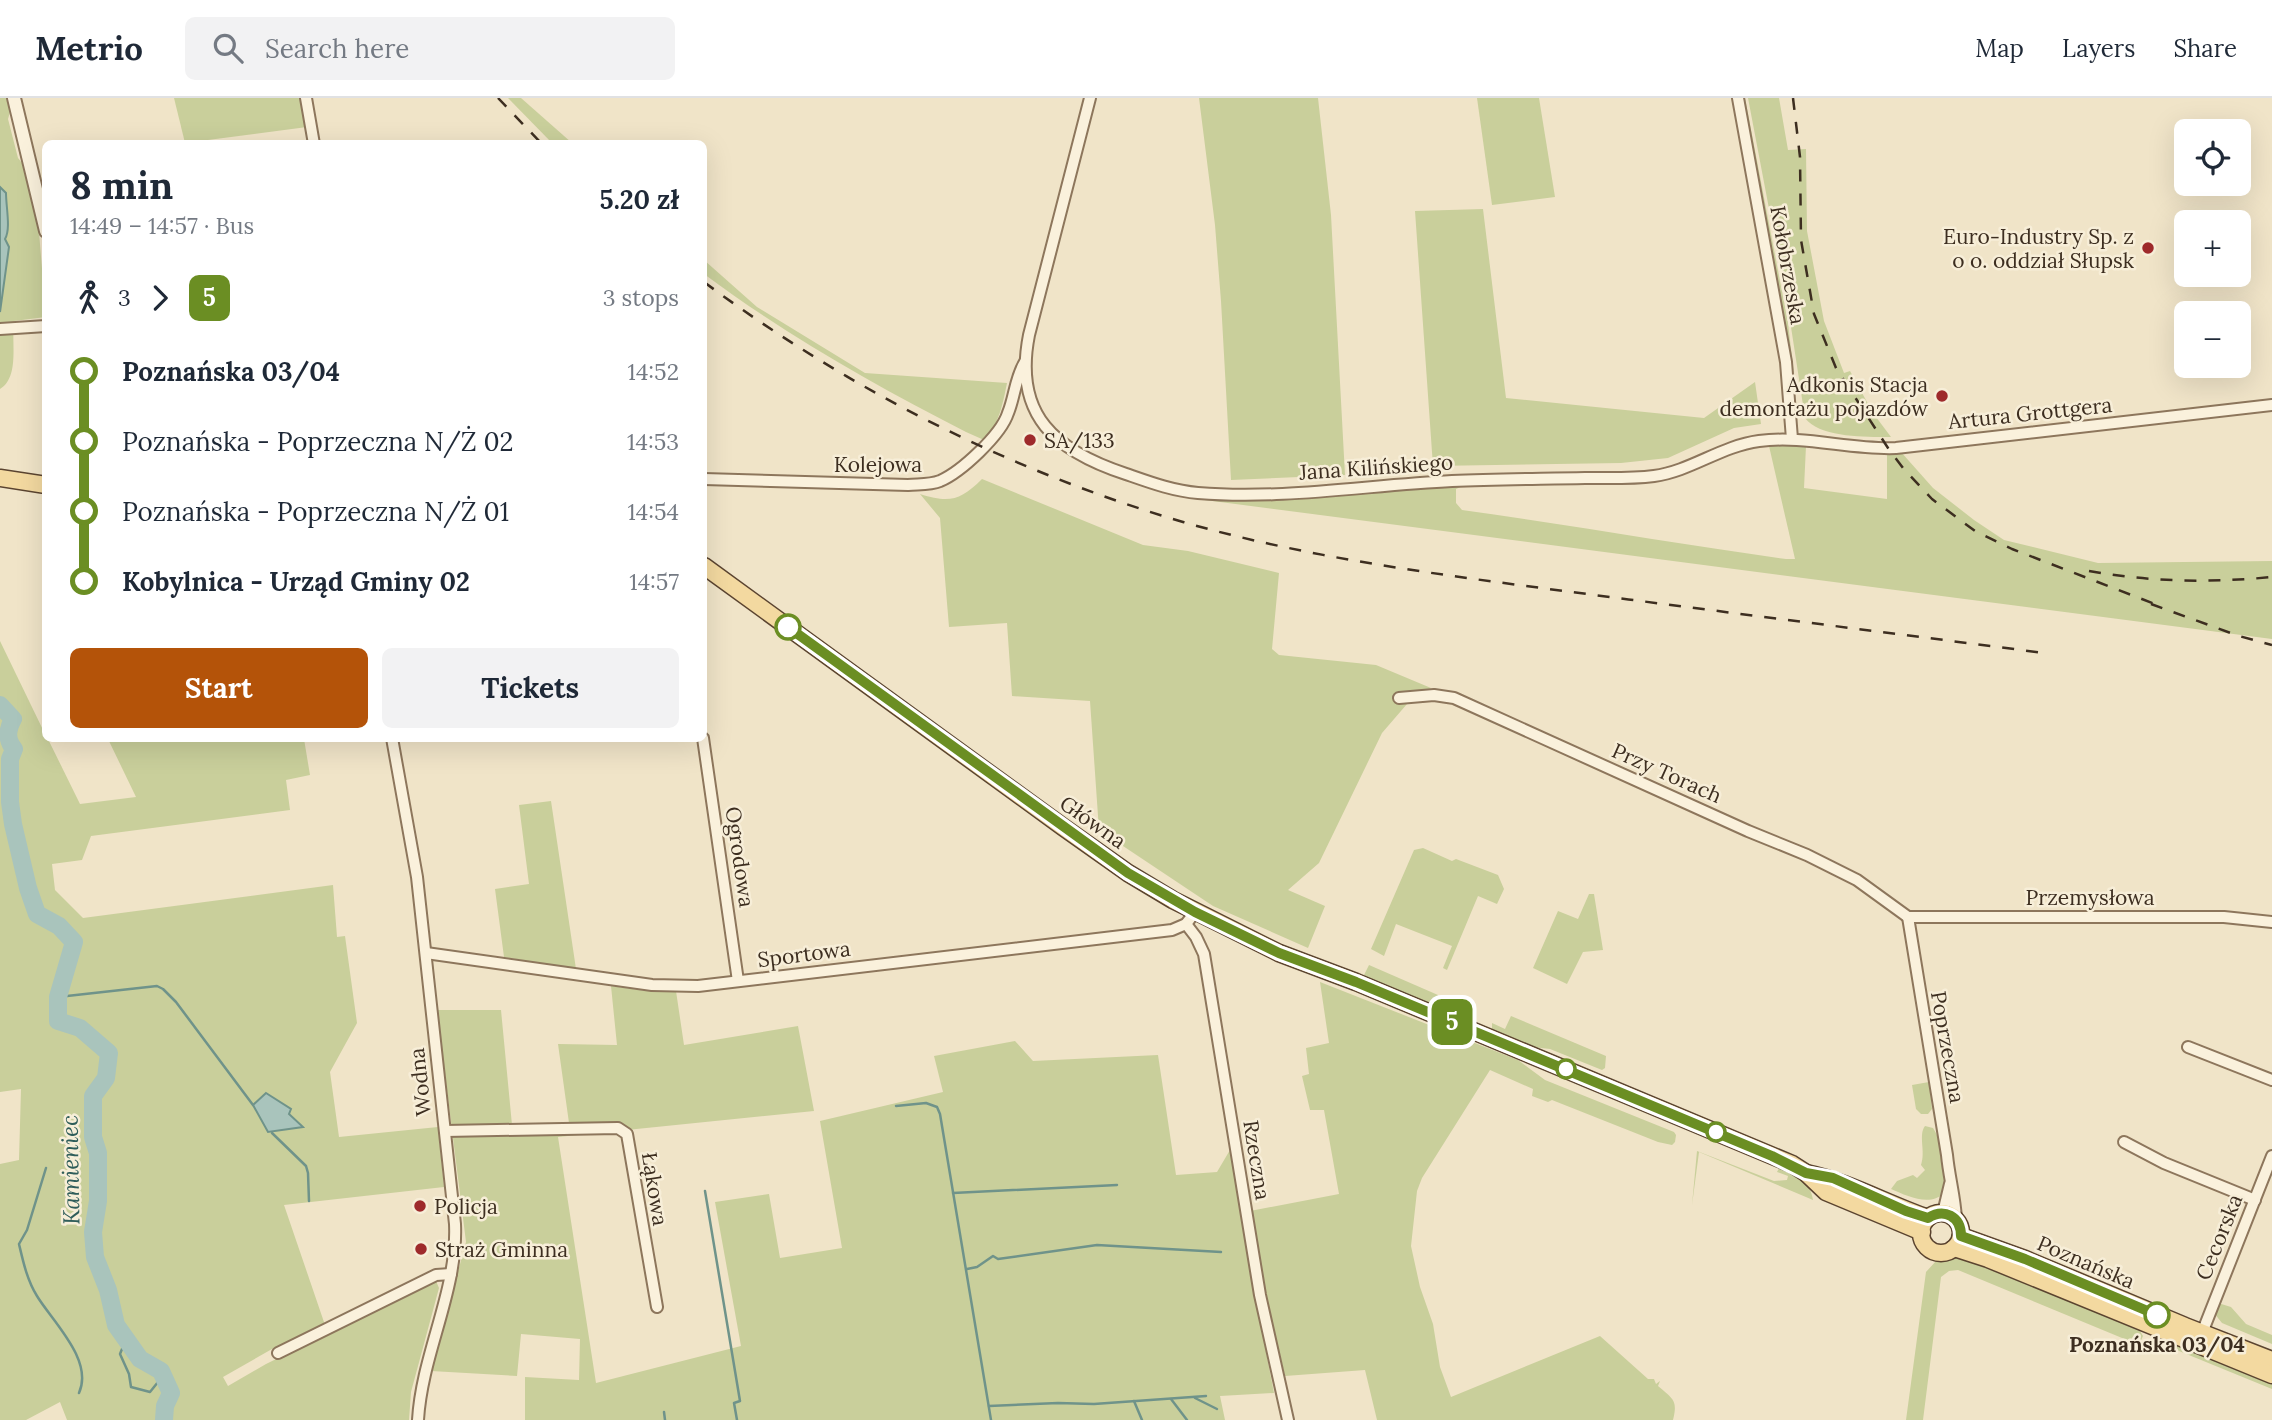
<!DOCTYPE html>
<meta charset="utf-8">
<style>
:root{--surface:#fff;--page:#f2f2f3;--text:#1f2937;--muted:#747a83;--line:#e0e1e3;--accent:#b45309}
body{margin:0;font-family:Lora,serif;background:var(--page);color:var(--text);height:100vh;display:flex;flex-direction:column;font-size:26px;white-space:nowrap}
*{box-sizing:border-box;margin:0}
p{font-size:23px;color:var(--muted)}
.icon{flex:none;width:38px;height:38px;fill:none;stroke:currentColor;stroke-width:2;stroke-linecap:round;stroke-linejoin:round}
.map{position:relative;flex:1;overflow:hidden}
.drawer{position:absolute;left:42px;top:42px;width:665px;height:602px;display:flex;flex-direction:column;background:var(--surface);border-radius:10px;box-shadow:0 7px 28px #0002}
.drawer>*{flex:none}
.badge{padding:0 14px;border-radius:10px;font-size:24px;line-height:46px}
.tools{position:absolute;left:2174px;top:21px;display:grid;gap:14px}
.tools a{display:grid;place-items:center;width:77px;height:77px;border-radius:10px;background:var(--surface);box-shadow:0 7px 28px #0002;font-size:35px}
.map>.badge{position:absolute;translate:-50% -50%;box-shadow:0 0 0 4px #fff}
.legs{display:flex;align-items:center;gap:10px;height:77px;padding:0 28px;font-size:23px}
.legs p{margin-inline-start:auto}
.overview{display:flex;align-items:center;justify-content:space-between;height:119px;padding:0 28px}
h1{font-size:38px;font-weight:700;line-height:52px}
.cta{display:flex;gap:14px;margin-top:auto;padding:14px 28px}
.cta a{flex:1;height:80px;border-radius:10px;background:var(--accent);color:#fff;font-size:28px;font-weight:700;line-height:80px;text-align:center}
.cta a+a{background:var(--page);color:var(--text)}
ul{padding:0 28px;list-style:none}
li{display:flex;align-items:center;gap:24px;height:70px;font-size:26px}
li i{display:grid;place-items:center;width:10px;height:100%;margin:0 9px;background:currentColor}
li i::after{content:'';width:18px;height:18px;margin:-9px;border:5px solid;border-radius:50%;background:var(--surface)}
li p{margin-inline-start:auto}
li:first-child i{background:linear-gradient(#0000 50%,currentColor 0)}
li:last-child i{background:linear-gradient(currentColor 50%,#0000 0)}
header{display:flex;align-items:center;gap:42px;box-sizing:border-box;height:98px;padding:0 35px;background:var(--surface);border-bottom:2px solid var(--line)}
header strong{font-size:33px}
nav{display:flex;gap:38px;margin-inline-start:auto;font-size:24px}
.search{width:490px;height:63px;background:var(--page);display:flex;align-items:center;gap:18px;box-sizing:border-box;padding:0 24px;border-radius:10px;color:var(--muted);font-size:26px}
.map>svg:first-child{display:block}
.green{fill:#c9cf9b}
.water{fill:#a9c4bc;stroke:#6f938a;stroke-width:2}
.lines{fill:none;stroke-linecap:round;stroke-linejoin:round}
.stream{stroke:#6f938a;stroke-width:2.5}
.river{stroke:#a9c4bc;stroke-width:18}
.minor-casing{stroke:#8d765c;stroke-width:14}
.tertiary-casing{stroke:#8d765c;stroke-width:16}
.primary-casing{stroke:#5b4430;stroke-width:19}
.minor{stroke:#faf1dc;stroke-width:10}
.tertiary{stroke:#faf1dc;stroke-width:12}
.primary{stroke:#f3d9a0;stroke-width:16}
.rail{stroke:#3d2e20;stroke-width:2.5;stroke-dasharray:12 12;stroke-linecap:butt}
.line-1-casing{stroke:#fff;stroke-width:16}
.line-1{stroke:#6b8e23;stroke-width:10}
.poi-dot{fill:#9e2a2b;stroke:#f7eed8;stroke-width:2.5}
.stop-1-dot{fill:#fff;stroke:#6b8e23;stroke-width:3.5}
.labels{text-anchor:middle;dominant-baseline:central;stroke-width:5;stroke-linejoin:round;paint-order:stroke}
.poi-label{font-size:21px;fill:#3d2e20;stroke:#f7eed8;text-anchor:start}
.street-label{font-size:21px;fill:#3d2e20;stroke:#f7eed8}
.stop-label{font-size:21px;font-weight:bold;fill:#3d2e20;stroke:#f7eed8}
.water-label{font-size:23px;font-style:italic;fill:#2f5d5a;stroke:#f7eed8}
</style>
<header>
<strong>Metrio</strong>
<div class="search"><svg class="icon" aria-label="search" viewBox="0 0 24 24"><circle cx="10" cy="10" r="6"/><path d="M15 15l6 6"/></svg>Search here</div>
<nav><a>Map</a><a>Layers</a><a>Share</a></nav>
</header>
<div class="map">
<svg width="2272" height="1322" viewBox="0 0 2272 1322">
<rect width="100%" height="100%" fill="#f0e4c8"/>
<!-- green -->
<g class="green">
<path d="M0 0H6L10 14 8 21 18 60 22 65 39 134 46 219 14 223C11 243 20 279 0 291Z"/>
<polygon points="174,0 301,0 307,29 185,45"/>
<polygon points="508,0 521,0 572,45 552,45"/>
<polygon points="1199,0 1318,0 1331,117 1345,377 1231,382 1221,203 1215,127"/>
<polygon points="1477,0 1539,0 1555,99 1492,107"/>
<polygon points="1743,0 1745,0 1788,225 1795,285 1794,286 1792,261"/>
<path d="M1748 0H1779L1788 52 1806 51 1807 133 1824 223 1844 275 1850 273 1873 315 1891 339C1867 339 1820 340 1805 320L1789 216Z"/>
<polygon points="1483,111 1506,300 1704,320 1755,284 1761,326 1734,330 1668,360 1621,365 1433,368 1415,113"/>
<path d="M704 162 757 209 865 275 1007 285C1003 305 999 327 984 342L966 334C874 287 786 237 704 176Z"/>
<path d="M1790 346 1806 348 1804 390 1887 401V356L1901 354 1933 390 1974 422 2004 442 2098 465 2272 463V541L1197 401 1315 398 1463 388 1456 391V405L1462 412C1570 427 1678 446 1786 461H1795L1769 348Z"/>
<path d="M982 381 1143 447 1188 453 1279 475 1272 551 1279 557 1376 567 1431 590 1407 606 1382 635 1319 765 1288 792 1325 808 1308 850 1213 808 1099 732 1090 603 1012 598 1007 525 949 529 940 420 920 396C949 405 960 403 982 381Z"/>
<polygon points="0,543 45,636 46,640 48,641 80,706 136,699 108,641 242,640 243,643 304,641 310,677 286,682 290,712 91,738 82,762 52,766 55,792 83,820 333,787 337,839 345,838 357,925 330,974 339,1039 438,1029 444,1089 284,1107 325,1227 272,1251 223,1279 228,1288 266,1266 436,1183 439,1190 411,1294 409,1322 67,1322 60,1304 26,1322 0,1322 0,1066 19,1062 21,991 0,994"/>
<polygon points="551,703 576,871 504,859 495,791 529,786 519,707"/>
<polygon points="1423,750 1452,763 1456,761 1498,777 1504,791 1497,806 1478,798 1447,872 1443,870 1452,848 1396,826 1384,858 1371,851 1414,752"/>
<polygon points="1589,796 1594,796 1603,852 1583,854 1567,886 1533,870 1558,813 1578,821"/>
<polygon points="1369,867 1438,897 1432,907 1367,881 1364,877"/>
<path d="M1320 884 1518 962 1545 982 1674 1034 1676 1037 1675 1044 1672 1047 1658 1044 1552 1002 1548 1004 1532 998 1533 991 1490 972 1422 1080 1417 1093 1411 1148 1420 1189 1433 1226 1440 1269 1451 1299 1600 1238 1648 1281H1654L1656 1286 1660 1283 1658 1288C1673 1301 1678 1302 1673 1322H1377L1365 1272 1285 1278 1266 1198 1250 1113 1339 1096 1324 1012H1310L1302 978 1309 976 1306 950 1329 945Z"/>
<polygon points="611,888 647,893 676,893 684,947 798,928 814,1013 558,1039 596,1285 741,1248 715,1104 769,1096 780,1160 842,1150 820,1023 943,994 934,958 1015,943 1033,963 1158,957 1176,1077 1217,1074 1230,1052 1256,1202 1274,1295 1220,1298 1225,1322 525,1322 525,1279 579,1282 580,1241 521,1236 517,1278 431,1273 466,1144 437,912 501,912 512,1027 569,1025 558,946 617,947"/>
<polygon points="1511,918 1606,958 1605,970 1602,972 1550,951 1532,949 1492,932 1492,925 1505,931"/>
<polygon points="1929,984 1932,1011 1928,1016 1921,1016 1916,1011 1912,987"/>
<path d="M1925 1028 1933 1030C1945 1048 1944 1074 1944 1095 1930 1109 1907 1098 1891 1091L1897 1083 1913 1077 1917 1080 1925 1072 1921 1067C1926 1053 1918 1037 1925 1028Z"/>
<path d="M1697 1053 1774 1083 1787 1082 1788 1078 1777 1074 1780 1068C1795 1075 1811 1084 1813 1102L1699 1054 1692 1107Z"/>
<polygon points="1959,1158 2137,1228 2143,1238 2139,1247 1958,1172 1949,1173 1941,1179 1923,1322 1906,1322 1926,1174 1936,1163"/>
<polygon points="2218,1205 2231,1209 2246,1226 2272,1237 2272,1246 2222,1225 2214,1215"/>
<polygon points="2158,1238 2272,1283 2272,1291 2157,1244"/>
</g>
<!-- water -->
<g class="water">
<path d="M0 89 6 95C6 109 11 131 5 141L9 149 0 214Z"/>
<polygon points="266,995 291,1011 289,1016 303,1029 268,1034 253,1007"/>
</g>
<g class="lines">
<!-- stream -->
<g class="stream">
<polyline points="58,899 157,888 163,891 176,904 253,1007"/>
<polyline points="896,1008 926,1005 937,1009 940,1016 991,1322"/>
<polyline points="272,1035 306,1068 308,1075 309,1103"/>
<path d="M46 1070 27 1132 19 1146C23 1163 27 1182 37 1198 52 1223 94 1262 79 1295"/>
<polyline points="705,1093 740,1303 734,1305 737,1322"/>
<polyline points="953,1095 1117,1087"/>
<polyline points="967,1171 977,1169 993,1158 998,1161 1097,1147 1221,1154"/>
<polyline points="130,1245 122,1251 120,1256 129,1276 131,1289 150,1294 158,1284 164,1282"/>
<polyline points="1195,1300 1217,1311"/>
<polyline points="1171,1301 1187,1322"/>
<polyline points="1134,1303 1142,1322"/>
<polyline points="989,1308 1058,1305 1094,1306 1206,1298"/>
<polyline points="664,1314 665,1322"/>
</g>
<!-- river -->
<path class="river" d="M0 607 13 621C7 632 6 641 14 651L10 661V704L13 726 28 790 37 816 59 828 74 844 58 899V923L80 930 109 955 106 980 93 998V1039L98 1055V1103L93 1134 95 1159 108 1192 116 1227 140 1261 161 1273 171 1295 165 1308 164 1322"/>
<defs>
<g id="minor">
<polyline points="306,0 314,46"/>
<path d="M1090 0 1029 237C1013 318 1056 353 1126 376 1149 384 1173 393 1198 395 1282 402 1368 387 1452 383 1496 381 1540 381 1585 380 1607 380 1631 381 1654 378 1691 373 1721 348 1759 343 1805 337 1850 352 1896 350L2272 307"/>
<polyline points="1738,0 1786,264 1792,341"/>
<polyline points="0,231 46,228"/>
<path d="M704 381 908 387C919 386 930 387 940 383 961 374 1001 337 1008 315 1015 298 1015 280 1025 264"/>
<polyline points="1399,600 1434,597 1454,600 1748,733 1807,757 1857,782 1908,819"/>
<path d="M392 640 417 779 455 1126C458 1193 422 1255 418 1322"/>
<polyline points="703,640 738,883"/>
<polyline points="1908,819 2224,819 2272,824"/>
<path d="M1908 819 1947 1057C1949 1079 1955 1099 1956 1121"/>
<polyline points="1186,826 1196,839 1204,856 1260,1197 1288,1322"/>
<polyline points="426,855 652,887 698,888 1172,832 1186,826 1195,814"/>
<polyline points="2188,949 2272,982"/>
<polyline points="445,1033 618,1030 627,1036 657,1209"/>
<polyline points="2124,1044 2164,1065 2255,1102"/>
<polyline points="1943,1115 1950,1086"/>
<polyline points="2202,1235 2272,1058"/>
<polyline points="278,1255 436,1177 451,1176"/>
</g>
<polyline id="tertiary" points="14,0 46,133"/>
<g id="primary">
<polyline points="0,380 46,387"/>
<polyline points="704,468 1063,729 1128,775 1173,802 1279,855 1356,884 1792,1066 1806,1075 1826,1094 1922,1134"/>
<path d="M1806 1075C1849 1084 1887 1106 1928 1120"/>
<circle cx="1941" cy="1135" r="20"/>
<polyline points="1961,1138 2025,1161 2185,1228 2272,1262"/>
<polyline points="1954,1150 1988,1161 2272,1277"/>
</g>
</defs>
<!-- minor casing -->
<use href="#minor" class="minor-casing"/>
<!-- tertiary casing -->
<use href="#tertiary" class="tertiary-casing"/>
<!-- primary casing -->
<use href="#primary" class="primary-casing"/>
<!-- minor -->
<use href="#minor" class="minor"/>
<!-- tertiary -->
<use href="#tertiary" class="tertiary"/>
<!-- primary -->
<use href="#primary" class="primary"/>
<!-- rail -->
<g class="rail">
<polyline points="498,0 542,46"/>
<polyline points="1793,0 1800,59 1801,142 1814,216 1836,270 1888,350 1903,370 1932,401 1975,433 2012,451 2160,508"/>
<path d="M704 184C848 291 1010 373 1183 424 1315 462 1451 478 1587 496 1739 516 1891 535 2044 555"/>
<path d="M2089 473C2150 484 2210 485 2272 479"/>
<polyline points="2151,506 2239,538 2272,547"/>
</g>
</g>
<g class="lines">
<defs>
<path id="line-1" d="M788 529 1128 775 1195 814 1279 855 1356 884 1772 1058 1806 1075 1833 1080 1906 1113 1928 1120C1944 1110 1961 1118 1961 1138L2025 1161 2157 1217"/>
</defs>
<!-- line-1 casing -->
<use href="#line-1" class="line-1-casing"/>
<!-- line-1 -->
<use href="#line-1" class="line-1"/>
</g>
<!-- markers -->
<g class="poi-dot">
<circle cx="2148" cy="150" r="7"/>
<circle cx="1942" cy="298" r="7"/>
<circle cx="1030" cy="342" r="7"/>
<circle cx="420" cy="1108" r="7"/>
<circle cx="421" cy="1151" r="7"/>
</g>
<g class="stop-1-dot">
<circle cx="788" cy="529" r="12"/>
<circle cx="1566" cy="971" r="9"/>
<circle cx="1716" cy="1034" r="9"/>
<circle cx="2157" cy="1217" r="12"/>
</g>
<g class="labels">
<!-- poi labels -->
<g class="poi-label">
<text x="2134" y="138" text-anchor="end">Euro-Industry Sp. z<tspan x="2134" dy="24">o o. oddział Słupsk</tspan></text>
<text x="1928" y="286" text-anchor="end">Adkonis Stacja<tspan x="1928" dy="24">demontażu pojazdów</tspan></text>
<text x="1044" y="342">SA/133</text>
<text x="434" y="1108">Policja</text>
<text x="435" y="1151">Straż Gminna</text>
</g>
<!-- street labels -->
<g class="street-label">
<text transform="translate(1788 167) rotate(80)">Kołobrzeska</text>
<text transform="translate(2030 315) rotate(-6)">Artura Grottgera</text>
<text x="878" y="366">Kolejowa</text>
<text transform="translate(1376 369) rotate(-4)">Jana Kilińskiego</text>
<text transform="translate(1667 675) rotate(24)">Przy Torach</text>
<text transform="translate(1093 724) rotate(35)">Główna</text>
<text transform="translate(740 759) rotate(82)">Ogrodowa</text>
<text x="2090" y="799">Przemysłowa</text>
<text transform="translate(804 856) rotate(-7)">Sportowa</text>
<text transform="translate(1948 949) rotate(80)">Poprzeczna</text>
<text transform="translate(420 984) rotate(-96)">Wodna</text>
<text transform="translate(1257 1062) rotate(81)">Rzeczna</text>
<text transform="translate(655 1091) rotate(81)">Łąkowa</text>
<text transform="translate(2219 1139) rotate(-68)">Cecorska</text>
<text transform="translate(2086 1164) rotate(23)">Poznańska</text>
</g>
<!-- stop labels -->
<g class="stop-label">
<text x="2157" y="1246">Poznańska 03/04</text>
</g>
<!-- water labels -->
<g class="water-label">
<text transform="translate(70 1072) rotate(-91)">Kamieniec</text>
</g>
</g>
</svg>
<div class="tools">
<a><svg class="icon" aria-label="locate" viewBox="0 0 24 24"><circle cx="12" cy="12" r="6"/><path d="M12 2v4M12 18v4M2 12h4M18 12h4"/></svg></a>
<a>+</a>
<a>−</a>
</div>
<b class="badge" style="left:1452px;top:924px;background:#6b8e23;color:#fff">5</b>
<section class="drawer">
<div class="overview"><div><h1>8 min</h1><p>14:49 – 14:57 · Bus</p></div><b>5.20 zł</b></div>
<div class="legs"><svg class="icon" aria-label="walk" viewBox="0 0 24 24"><circle cx="13" cy="4" r="2"/><path d="M13 8l-2 6 4 7M11 14l-3 7M7 12l3-4h3l4 4"/></svg>3<svg class="icon" aria-label="forward" viewBox="0 0 24 24"><path d="M9 5l7 7-7 7"/></svg><b class="badge" style="background:#6b8e23;color:#fff">5</b><p>3 stops</p></div>
<ul>
<li><i style="color:#6b8e23"></i><b>Poznańska 03/04</b><p>14:52</p></li>
<li><i style="color:#6b8e23"></i><span>Poznańska - Poprzeczna N/Ż 02</span><p>14:53</p></li>
<li><i style="color:#6b8e23"></i><span>Poznańska - Poprzeczna N/Ż 01</span><p>14:54</p></li>
<li><i style="color:#6b8e23"></i><b>Kobylnica - Urząd Gminy 02</b><p>14:57</p></li>
</ul>
<div class="cta"><a>Start</a><a>Tickets</a></div>
</section>
</div>
